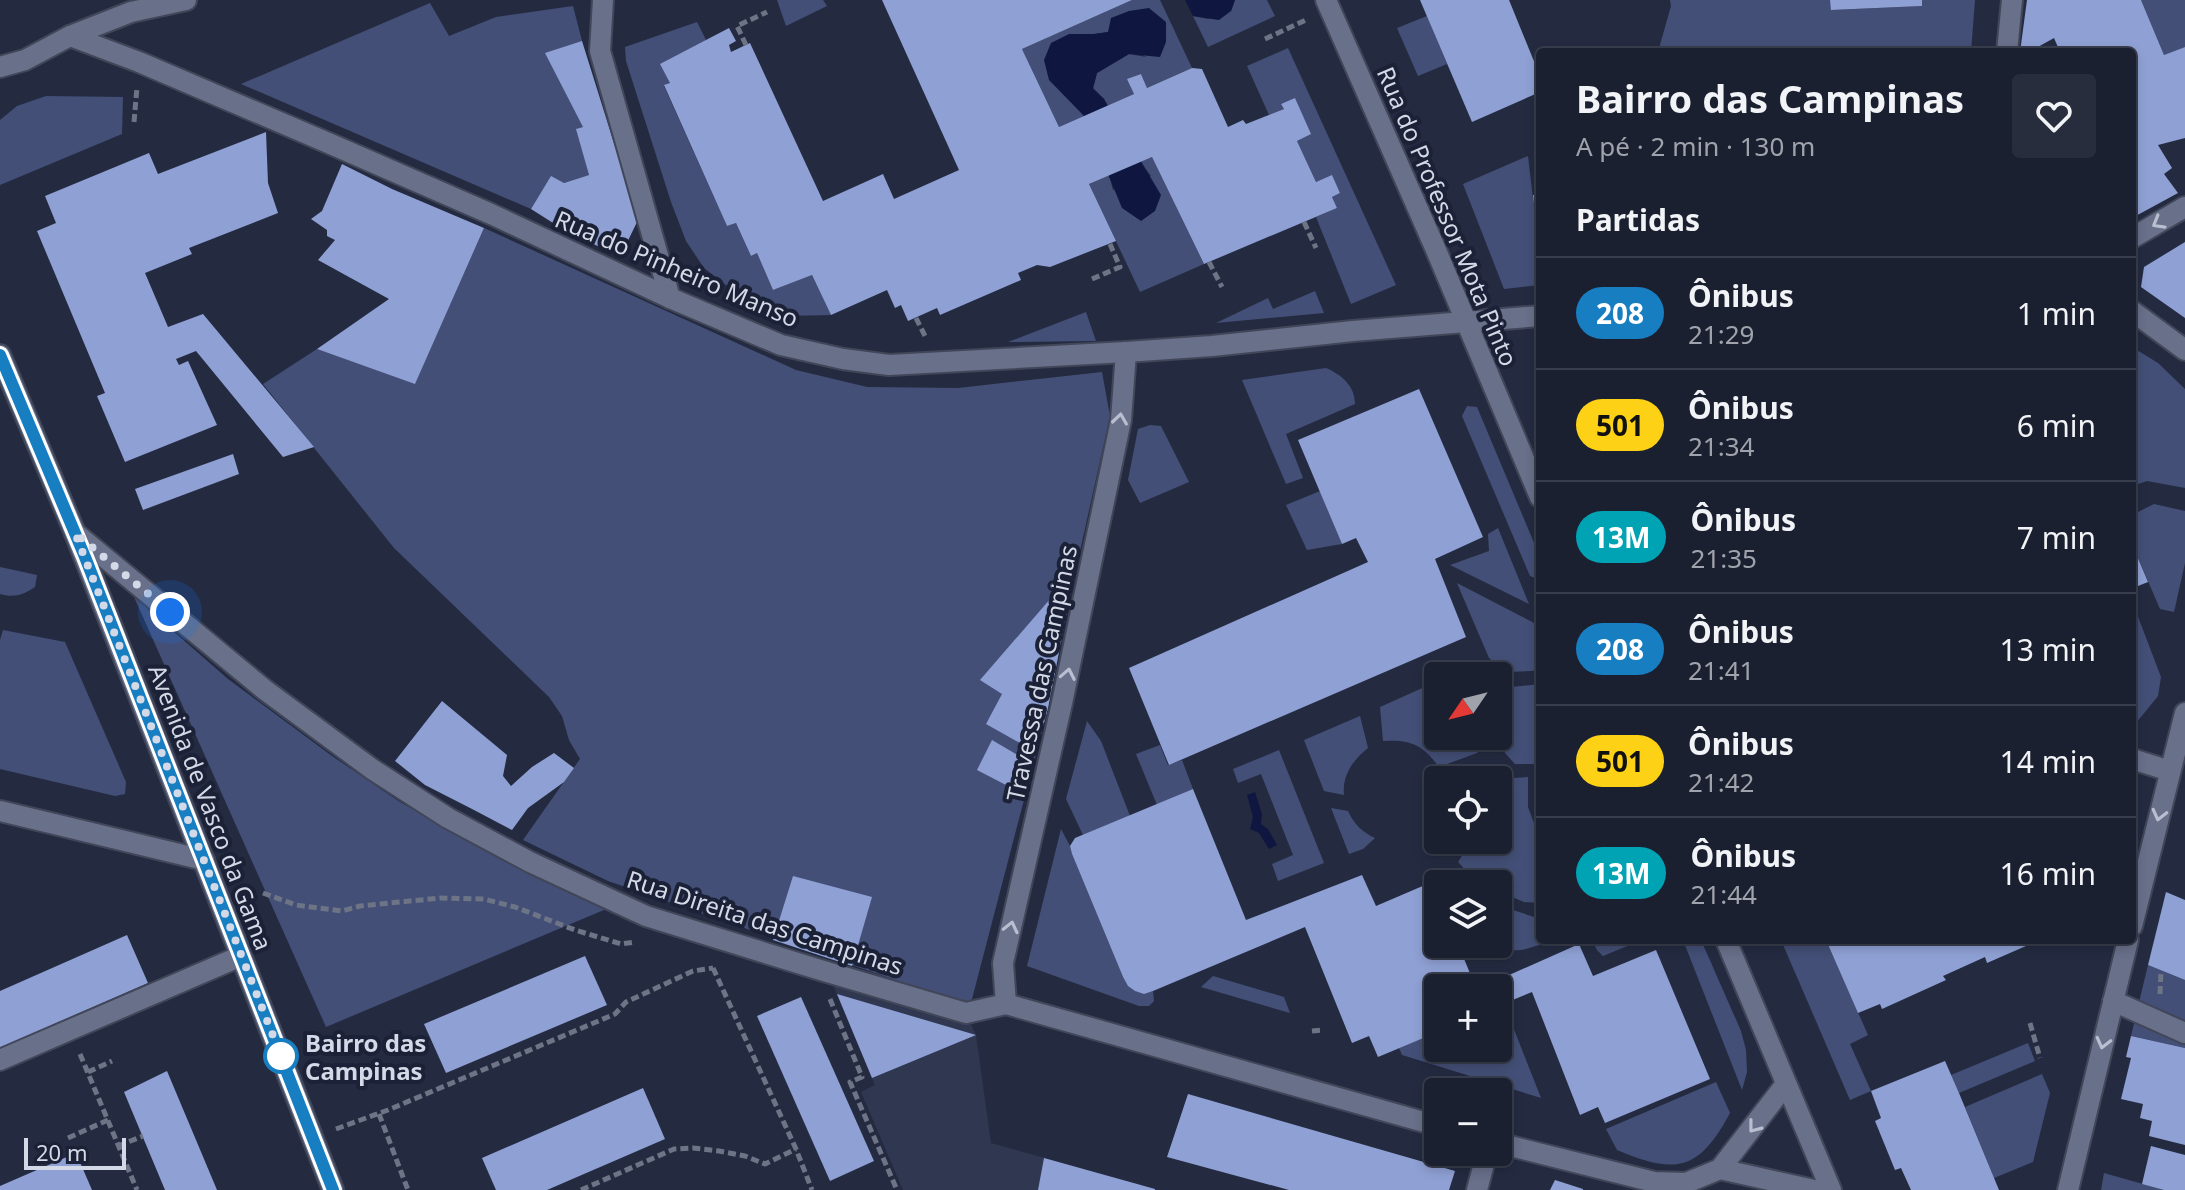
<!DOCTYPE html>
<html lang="pt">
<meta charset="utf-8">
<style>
:root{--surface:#1b2031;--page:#282d3d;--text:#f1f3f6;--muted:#a0a3ab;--line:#393e4d}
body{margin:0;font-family:"Noto Sans",sans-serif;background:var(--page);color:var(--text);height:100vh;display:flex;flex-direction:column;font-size:30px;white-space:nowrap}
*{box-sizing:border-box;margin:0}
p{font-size:26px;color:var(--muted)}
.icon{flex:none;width:44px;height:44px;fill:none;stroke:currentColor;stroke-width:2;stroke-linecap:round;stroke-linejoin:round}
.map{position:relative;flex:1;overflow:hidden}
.details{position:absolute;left:1536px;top:48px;width:600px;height:896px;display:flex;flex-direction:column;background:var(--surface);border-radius:8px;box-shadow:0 4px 12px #0003,0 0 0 2px var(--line)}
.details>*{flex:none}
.badge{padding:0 16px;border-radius:26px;font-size:28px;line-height:52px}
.needle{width:52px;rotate:235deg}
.buttons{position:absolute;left:1424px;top:662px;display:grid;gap:16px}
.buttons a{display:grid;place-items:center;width:88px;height:88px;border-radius:8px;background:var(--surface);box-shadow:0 4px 12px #0003,0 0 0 2px var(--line);font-size:40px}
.scale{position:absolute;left:24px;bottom:20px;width:102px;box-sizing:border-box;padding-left:8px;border:4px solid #d4d9e7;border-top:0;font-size:22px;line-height:28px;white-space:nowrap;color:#d4d9e7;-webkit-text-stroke:6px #1b2136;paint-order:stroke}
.you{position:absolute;width:40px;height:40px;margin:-20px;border:6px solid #fff;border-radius:50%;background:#1a73e8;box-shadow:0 0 0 12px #1a73e833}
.map>.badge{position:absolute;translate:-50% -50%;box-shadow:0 0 0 4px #fff}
h2{padding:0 40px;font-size:30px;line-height:72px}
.round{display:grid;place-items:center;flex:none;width:84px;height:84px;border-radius:8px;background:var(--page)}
.overview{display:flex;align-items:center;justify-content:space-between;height:136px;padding:0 40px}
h1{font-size:38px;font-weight:700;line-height:60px}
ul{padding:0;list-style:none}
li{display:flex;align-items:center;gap:24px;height:112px;padding:0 40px;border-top:2px solid var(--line)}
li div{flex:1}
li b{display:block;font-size:30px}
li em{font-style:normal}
li .badge{min-width:88px;font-weight:700;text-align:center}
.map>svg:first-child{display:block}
.built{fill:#2f3751}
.green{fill:#434f76}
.water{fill:#0f1740}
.building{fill:#8fa0d4}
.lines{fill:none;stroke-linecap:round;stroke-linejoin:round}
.street-casing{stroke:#414659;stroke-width:24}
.secondary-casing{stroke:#414659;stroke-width:24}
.path{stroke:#6d7486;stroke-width:5;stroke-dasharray:8 4;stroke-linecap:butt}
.street{stroke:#68708a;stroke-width:20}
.secondary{stroke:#68708a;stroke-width:20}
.oneway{stroke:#b9bfd0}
.line-casing{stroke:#fff;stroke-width:18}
.line{stroke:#187ec2;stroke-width:12}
.walk{stroke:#d4d9e7;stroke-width:8;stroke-dasharray:0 14.4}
.stop-dot{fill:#fff;stroke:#187ec2;stroke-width:4}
.labels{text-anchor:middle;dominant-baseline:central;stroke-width:8;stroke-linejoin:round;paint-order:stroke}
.street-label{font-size:24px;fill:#d4d9e7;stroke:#1b2136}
.stop-label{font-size:24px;font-weight:bold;fill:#d4d9e7;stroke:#1b2136;text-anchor:start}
</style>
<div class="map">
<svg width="2185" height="1190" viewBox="0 0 2185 1190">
<rect width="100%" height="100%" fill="#242b41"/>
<!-- built -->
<polygon class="built" points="828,973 966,1013 976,1035 991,1143 1158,1190 903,1190 861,1092 875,1085"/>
<!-- green -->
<g class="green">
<polygon points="777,0 823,0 827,6 786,26"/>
<polygon points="1132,0 1160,0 1192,68 1147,88 1141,74 1128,79 1134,94 1107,106 1104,99 1093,89 1097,73 1129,54 1146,57 1108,32 1094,34 1069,34 1075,105 1084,116 1059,127 1022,49"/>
<polygon points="1235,0 1267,0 1275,16 1208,47 1193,16 1208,19 1231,11"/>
<polygon points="1670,0 1830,0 1832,10 1922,6 1922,0 1975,0 1971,52 1658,52 1671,6"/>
<polygon points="2141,0 2185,0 2185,47 2164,55"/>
<polygon points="430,3 449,36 496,17 573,6 582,41 583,127 577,129 589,175 564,183 551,177 531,209 241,84"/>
<polygon points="1427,16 1447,64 1418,76 1397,28"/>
<polygon points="697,22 706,40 670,83 664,86 727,226 736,223 751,256 757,253 773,290 812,275 831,315 786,316 767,310 748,302 704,268 686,241 671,202 626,61 625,47"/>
<polygon points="1288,48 1396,285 1351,304 1316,217 1337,208 1332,197 1340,193 1332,176 1316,182 1297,141 1310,134 1295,99 1281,104 1284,109 1269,115 1247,66"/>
<polygon points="46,96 123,97 122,134 0,185 0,120 17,106"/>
<polygon points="1528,156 1540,258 1540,285 1504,289 1463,184"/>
<polygon points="1152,157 1204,264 1140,292 1089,184 1109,175 1113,190 1151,176 1140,162"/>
<polygon points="484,228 796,370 867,387 958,388 1102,372 1110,416 1070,596 1048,708 972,999 965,1004 608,881 523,840 580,759 569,740 562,716 549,697 394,548 263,384 317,349 415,383"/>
<polygon points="1315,291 1324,313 1216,323 1268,298 1273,309"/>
<polygon points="1086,312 1096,341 1008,342"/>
<polygon points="2132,347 2158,363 2185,389 2185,488 2147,481 2132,486"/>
<path d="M1326 368C1342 375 1355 386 1355 404L1286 434 1303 478 1286 484 1242 380Z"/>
<polygon points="1467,406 1477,407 1540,557 1540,580 1530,576 1462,416"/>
<polygon points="1150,425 1161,426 1189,482 1140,503 1128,480 1138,429"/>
<polygon points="1320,491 1342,544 1307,550 1286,505"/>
<polygon points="2154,504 2185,511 2185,563 2174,612 2160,609 2132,544 2132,515"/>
<polygon points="1498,528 1529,604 1450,565 1489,551 1488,534"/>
<path d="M0 567 37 575 35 587C23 595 14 598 0 594Z"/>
<polygon points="1457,583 1538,625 1540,669 1532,671 1506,672 1489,658"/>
<polygon points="134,597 228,679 332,756 400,802 488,851 611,907 326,1027"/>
<polygon points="2132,601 2161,677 2158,696 2132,728"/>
<polygon points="3,630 65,642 126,782 125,794 115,796 0,769 0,640"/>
<path d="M1438 681V736H1487L1488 741 1477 753 1439 767C1423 745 1411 739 1383 741L1380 707Z"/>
<polygon points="1540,684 1540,762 1534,764 1515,764 1505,753 1502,732 1502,694 1511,687"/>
<path d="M1360 716 1368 748C1353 760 1342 775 1344 795L1324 791 1304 740Z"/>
<polygon points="1087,721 1101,741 1130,816 1083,835 1066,799"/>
<polygon points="1160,745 1168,765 1182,760 1193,789 1157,805 1136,754"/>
<polygon points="1279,750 1324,863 1278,881 1272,864 1293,855 1261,774 1238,783 1233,769"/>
<path d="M1528 777V807L1540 839V903L1524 902 1498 891V884C1479 884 1471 876 1458 862L1472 840H1498C1498 818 1500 797 1513 778Z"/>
<path d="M1331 808 1348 811C1354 824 1362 832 1375 838L1363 849 1349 854Z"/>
<path d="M1061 829 1070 846 1072 854 1123 977C1130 990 1139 996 1153 991L1154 1001 1149 1006H1139L1027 966Z"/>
<polygon points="1498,905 1540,919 1540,940 1556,940 1522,950 1498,951 1495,944 1498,944"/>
<polygon points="1592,940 1642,940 1603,956 1597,950"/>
<polygon points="1683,940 1701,940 1741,1031 1746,1050 1747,1072 1742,1090"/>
<polygon points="1781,940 1826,940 1868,1035 1850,1044 1871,1091 1850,1100"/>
<polygon points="2148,965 2185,980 2185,1048 2131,1036"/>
<polygon points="1213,976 1284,997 1290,1013 1201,987"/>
<polygon points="1504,1004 1541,1098 1402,1055 1399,1048 1438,1032 1438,1048 1498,1048 1498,1006"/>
<polygon points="2028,1043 2035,1061 1959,1093 1951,1075"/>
<polygon points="2042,1074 2050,1093 2033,1162 1994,1178 1965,1107"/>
<path d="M1716 1082 1730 1113C1699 1171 1676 1175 1617 1150L1606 1129Z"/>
<polygon points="2104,1173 2164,1190 2101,1190"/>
</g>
<!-- water -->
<g class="water">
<polygon points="1185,0 1235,0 1231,11 1219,20 1193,16"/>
<polygon points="1149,8 1166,22 1166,42 1160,57 1129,54 1097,73 1093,88 1104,99 1161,195 1155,211 1141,221 1122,208 1084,116 1049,80 1044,60 1051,43 1069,34 1094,34 1108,32 1111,18 1129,11"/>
<polygon points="1255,792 1262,814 1261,824 1268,829 1277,845 1269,849 1259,833 1250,829 1253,817 1247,795"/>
</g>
<!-- building -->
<g class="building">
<polygon points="882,0 1132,0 1022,49 1059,127 1134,94 1127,79 1141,74 1147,88 1192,68 1202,69 1228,127 1243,120 1246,124 1284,109 1281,104 1295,98 1311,134 1297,141 1316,182 1332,175 1340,193 1332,197 1337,208 1204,264 1152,157 1089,184 1116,241 1050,267 1037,265 1018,273 1021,280 940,315 937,308 908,321 901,305 895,308 887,290 831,315 812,275 773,290 757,253 751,256 736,223 727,226 664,85 670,83 660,64 729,28 736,41 729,45 731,52 750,43 823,201 883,174 894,199 959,170"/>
<polygon points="1420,0 1509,0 1540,76 1540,92 1472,122"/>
<polygon points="1830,0 1922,0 1922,6 1831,10"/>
<polygon points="2027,0 2141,0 2164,55 2185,47 2185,138 2158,145 2172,168 2164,174 2178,193 2132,218 2132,52 2060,52 2054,38 2029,52 2020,52"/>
<polygon points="582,41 638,220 620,257 561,228 531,209 551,176 564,183 589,175 576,129 583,127 545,53"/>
<polygon points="266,132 268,183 278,213 189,248 192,254 145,273 168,327 203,314 314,447 283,457 196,351 176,359 179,365 188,361 217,425 125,462 97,396 105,393 37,231 56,223 45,196 149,153 158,174"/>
<polygon points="342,164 392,189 484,228 415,384 317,349 389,299 318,260 335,240 327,236 327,230 311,219 322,211"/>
<polygon points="1533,195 1540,195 1540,245 1538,245"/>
<polygon points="2185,242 2185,318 2141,287 2144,267"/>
<polygon points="1419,389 1483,537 1435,559 1466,637 1169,765 1129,668 1368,562 1356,538 1342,544 1298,440"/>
<polygon points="233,454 239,474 143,510 135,489"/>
<polygon points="2132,544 2148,582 2133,588 2136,593 2132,595"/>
<polygon points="1070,596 1048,708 1036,752 986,724 1002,694 980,680 1051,598"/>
<polygon points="442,701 507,755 503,776 511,786 532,767 554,753 574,768 564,782 528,808 512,830 474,810 425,785 395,761"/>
<polygon points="992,740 1033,764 1025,795 977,770"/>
<polygon points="1193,789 1246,920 1362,875 1376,906 1432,882 1438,896 1438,944 1458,944 1476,988 1438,988 1438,1032 1378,1057 1369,1036 1352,1043 1305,927 1153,991 1144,994 1135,991 1128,986 1123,977 1072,854 1070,846 1075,838"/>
<polygon points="793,876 872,897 852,966 773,940"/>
<polygon points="2166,892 2185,900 2185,980 2148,965"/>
<polygon points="127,935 148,983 0,1048 0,991"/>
<polygon points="1826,940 2040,940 1987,963 1985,957 1943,976 1946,980 1882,1009 1880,1004 1858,1013"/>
<polygon points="1579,944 1593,976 1656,950 1710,1079 1605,1123 1598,1107 1580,1115 1532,992 1498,1006 1498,988 1480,988"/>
<polygon points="585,956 607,1005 446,1073 424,1024"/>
<polygon points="837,994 976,1035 872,1078"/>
<polygon points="801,997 874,1161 830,1181 757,1016"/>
<polygon points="2131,1036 2185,1048 2185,1145 2149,1136 2152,1121 2140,1118 2143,1104 2121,1099 2131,1058 2126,1057"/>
<polygon points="1945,1061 1959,1093 1999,1190 1911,1190 1901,1168 1895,1170 1875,1121 1881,1118 1871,1091"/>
<polygon points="167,1071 217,1190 165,1190 124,1092"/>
<polygon points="643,1088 665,1139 547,1190 496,1190 482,1158"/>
<polygon points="1188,1094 1455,1171 1449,1190 1289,1190 1167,1157"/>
<polygon points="2151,1146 2185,1155 2185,1190 2164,1190 2142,1184"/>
<polygon points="76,1153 92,1190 0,1190 0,1186"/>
<polygon points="1044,1158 1155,1189 1155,1190 1038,1190"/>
<polygon points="1555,1180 1583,1189 1583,1190 1550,1190"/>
</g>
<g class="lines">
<defs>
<g id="street">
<polyline points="603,0 600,51 670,298"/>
<polyline points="70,36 139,62 333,145 491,214 670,298 781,345 843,359 889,365 1126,352 1212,346 1353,331 1540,316"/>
<polyline points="2007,52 2012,0"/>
<polyline points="0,67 25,60 70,36 131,12 186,0"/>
<polyline points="2132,238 2185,207"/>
<polyline points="2132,311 2185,350"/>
<polyline points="75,533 265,690 372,769 448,818 530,862 646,916 817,969 966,1013 1006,1004 1438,1126"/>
<polyline points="2132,759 2170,771"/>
<polyline points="0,811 204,860"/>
<polyline points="2132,926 2185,713"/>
<polyline points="2113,1001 2185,1033"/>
<polyline points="1006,1004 1003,963 1062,703 1121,420 1126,352"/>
<polyline points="0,1060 241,956"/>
<polyline points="1498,1143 1654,1182 1686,1183 1720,1169 1786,1084"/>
<polyline points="1720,1169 1814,1190"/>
<polyline points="1477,1190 1487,1152"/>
<polyline points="2068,1190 2128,940"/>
</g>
<g id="secondary">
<polyline points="1326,0 1436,250 1540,497"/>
<polyline points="0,355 75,533 333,1190"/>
<polyline points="1726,940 1831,1190"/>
</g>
</defs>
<!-- street casing -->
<use href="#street" class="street-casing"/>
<!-- secondary casing -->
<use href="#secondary" class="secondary-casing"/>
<!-- path -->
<g class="path">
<polyline points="1265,39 1308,19"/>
<polyline points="746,45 737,26 767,12"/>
<polyline points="134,122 137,87"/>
<polyline points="1304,222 1316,248"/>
<polyline points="1209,262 1222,287"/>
<polyline points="1092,279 1120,267 1110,244"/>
<polyline points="916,318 925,336"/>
<polyline points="263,893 296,905 342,911 360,906 440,898 484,899 515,907 575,930 621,944 635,942"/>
<polyline points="713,968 796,1149 812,1190"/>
<polyline points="2160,994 2161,971"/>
<polyline points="830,999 862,1077 850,1082 897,1190"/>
<polyline points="2030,1023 2040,1058"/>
<polyline points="1312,1031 1323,1030"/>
<polyline points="80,1054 137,1190"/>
<polyline points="88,1072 112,1061"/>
<polyline points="379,1114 408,1190"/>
<polyline points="336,1129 388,1110 615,1014 626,1002 693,971 713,968"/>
<polyline points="68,1138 108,1120"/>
<polyline points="118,1146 143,1136"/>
<polyline points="581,1190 674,1149 693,1148 719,1151 745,1156 765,1164 796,1149"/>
</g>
<!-- street -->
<use href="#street" class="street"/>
<!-- secondary -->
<use href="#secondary" class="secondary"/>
</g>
<!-- one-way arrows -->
<defs><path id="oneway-chevron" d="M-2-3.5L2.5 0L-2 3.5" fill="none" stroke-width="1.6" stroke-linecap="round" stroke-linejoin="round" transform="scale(2)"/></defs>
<g class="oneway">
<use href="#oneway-chevron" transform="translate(2158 223) rotate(150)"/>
<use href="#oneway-chevron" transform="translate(1120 419) rotate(-82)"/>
<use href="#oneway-chevron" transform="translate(1068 674) rotate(-79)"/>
<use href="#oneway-chevron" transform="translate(2159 815) rotate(104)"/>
<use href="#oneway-chevron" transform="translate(1011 927) rotate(-77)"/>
<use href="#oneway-chevron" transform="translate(2103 1043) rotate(104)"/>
<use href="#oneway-chevron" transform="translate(1754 1127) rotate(128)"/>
</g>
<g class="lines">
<defs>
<polyline id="line" points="0,355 85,557 333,1190"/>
</defs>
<!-- line casing -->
<use href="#line" class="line-casing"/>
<!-- line -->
<use href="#line" class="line"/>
<!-- walk -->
<polyline class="walk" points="170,612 75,533 281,1056"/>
</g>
<!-- markers -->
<circle class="stop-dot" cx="281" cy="1056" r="16"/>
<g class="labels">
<!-- street labels -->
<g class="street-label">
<text transform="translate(1448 216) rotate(67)">Rua do Professor Mota Pinto</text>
<text transform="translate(677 268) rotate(23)">Rua do Pinheiro Manso</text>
<text transform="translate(1041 673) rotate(-78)">Travessa das Campinas</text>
<text transform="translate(211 807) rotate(69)">Avenida de Vasco da Gama</text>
<text transform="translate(765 922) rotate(18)">Rua Direita das Campinas</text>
</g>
<!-- stop labels -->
<g class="stop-label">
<text x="305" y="1042">Bairro das<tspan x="305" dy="28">Campinas</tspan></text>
</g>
</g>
</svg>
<div class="buttons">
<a><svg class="needle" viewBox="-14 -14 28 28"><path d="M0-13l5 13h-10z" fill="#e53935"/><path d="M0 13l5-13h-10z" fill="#a0a3ab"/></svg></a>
<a><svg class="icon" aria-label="locate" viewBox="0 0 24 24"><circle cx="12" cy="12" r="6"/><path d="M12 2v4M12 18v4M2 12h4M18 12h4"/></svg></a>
<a><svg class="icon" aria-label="layers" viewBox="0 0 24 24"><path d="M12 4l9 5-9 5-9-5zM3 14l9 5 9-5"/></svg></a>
<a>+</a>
<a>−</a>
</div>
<div class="scale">20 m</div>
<div class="you" style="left:170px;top:612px"></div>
<section class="details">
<div class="overview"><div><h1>Bairro das Campinas</h1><p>A pé · 2 min · 130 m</p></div><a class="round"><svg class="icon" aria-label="heart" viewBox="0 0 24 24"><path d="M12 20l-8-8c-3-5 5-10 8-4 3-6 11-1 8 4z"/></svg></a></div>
<h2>Partidas</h2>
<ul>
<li><span class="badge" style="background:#187ec2;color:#fff">208</span><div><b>Ônibus</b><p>21:29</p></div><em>1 min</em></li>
<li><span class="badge" style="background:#fcd116;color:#111">501</span><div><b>Ônibus</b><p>21:34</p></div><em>6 min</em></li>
<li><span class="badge" style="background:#00a3b4;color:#fff">13M</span><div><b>Ônibus</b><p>21:35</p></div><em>7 min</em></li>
<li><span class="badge" style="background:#187ec2;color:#fff">208</span><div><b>Ônibus</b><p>21:41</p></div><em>13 min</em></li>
<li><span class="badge" style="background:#fcd116;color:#111">501</span><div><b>Ônibus</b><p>21:42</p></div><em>14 min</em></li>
<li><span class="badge" style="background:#00a3b4;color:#fff">13M</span><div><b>Ônibus</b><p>21:44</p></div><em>16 min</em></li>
</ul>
</section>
</div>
